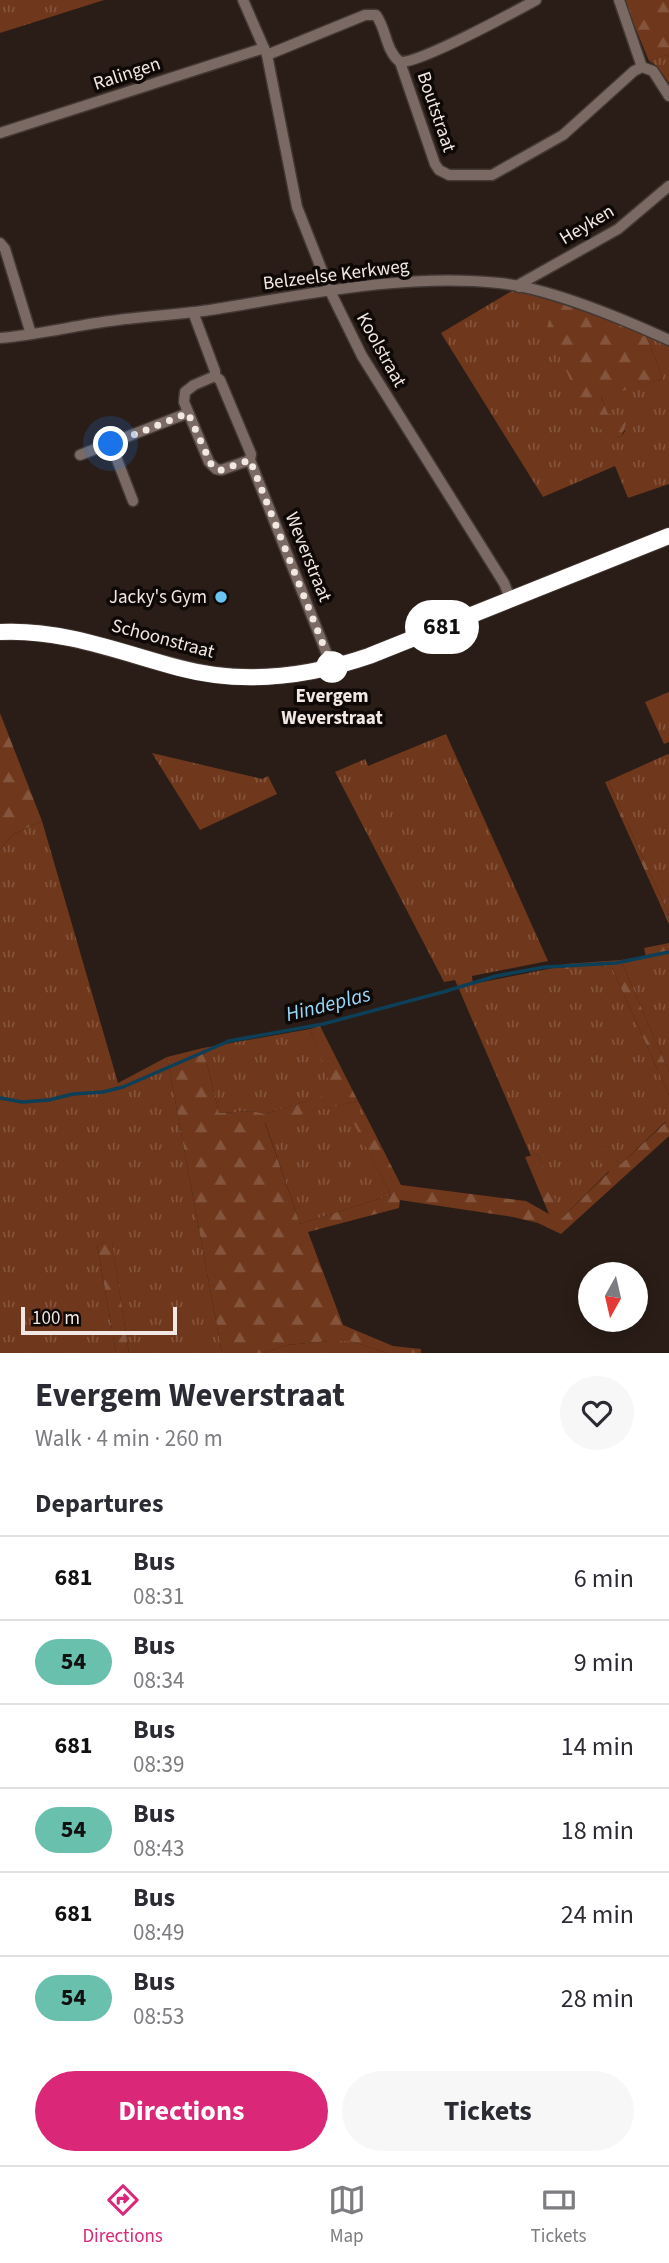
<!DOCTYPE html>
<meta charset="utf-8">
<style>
:root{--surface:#fff;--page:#f7f7f7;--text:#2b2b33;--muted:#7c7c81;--line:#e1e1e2;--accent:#db2777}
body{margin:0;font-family:"Source Sans 3",sans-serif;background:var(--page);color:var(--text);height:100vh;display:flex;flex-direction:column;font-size:26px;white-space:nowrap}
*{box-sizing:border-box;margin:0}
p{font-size:23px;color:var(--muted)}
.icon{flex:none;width:38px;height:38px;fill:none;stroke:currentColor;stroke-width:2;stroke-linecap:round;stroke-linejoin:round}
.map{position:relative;height:1353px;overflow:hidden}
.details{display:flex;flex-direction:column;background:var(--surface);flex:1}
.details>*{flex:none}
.badge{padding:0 14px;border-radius:23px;font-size:24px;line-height:46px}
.needle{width:46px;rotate:188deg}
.controls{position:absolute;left:578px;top:1262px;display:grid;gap:14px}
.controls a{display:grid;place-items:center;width:70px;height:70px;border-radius:50%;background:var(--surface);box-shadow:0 4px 18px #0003;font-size:35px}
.scale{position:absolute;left:21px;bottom:18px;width:156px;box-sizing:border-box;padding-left:7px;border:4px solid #f1e7e3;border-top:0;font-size:19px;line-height:24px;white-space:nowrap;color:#f1e7e3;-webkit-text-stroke:5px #0e0906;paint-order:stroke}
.you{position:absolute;width:35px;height:35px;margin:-18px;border:5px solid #fff;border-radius:50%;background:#1a73e8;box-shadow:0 0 0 10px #1a73e833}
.map>.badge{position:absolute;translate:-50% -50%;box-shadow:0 0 0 4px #fff}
h2{padding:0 35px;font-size:26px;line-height:63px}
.round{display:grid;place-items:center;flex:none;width:74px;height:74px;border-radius:37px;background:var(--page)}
.overview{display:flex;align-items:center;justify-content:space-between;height:119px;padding:0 35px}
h1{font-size:33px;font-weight:700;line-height:52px}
.button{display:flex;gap:14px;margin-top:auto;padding:14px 35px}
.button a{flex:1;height:80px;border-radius:42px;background:var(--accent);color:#fff;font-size:28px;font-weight:700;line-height:80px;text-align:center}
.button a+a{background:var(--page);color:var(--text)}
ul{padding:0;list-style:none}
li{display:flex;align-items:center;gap:21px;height:84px;padding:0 35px;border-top:2px solid var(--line)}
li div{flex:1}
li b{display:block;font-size:26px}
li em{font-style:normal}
li .badge{min-width:77px;font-weight:700;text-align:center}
.dock{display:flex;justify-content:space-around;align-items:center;height:98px;border-top:2px solid var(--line);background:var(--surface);font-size:19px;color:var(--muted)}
.dock a{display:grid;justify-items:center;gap:4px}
.dock .current{color:var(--accent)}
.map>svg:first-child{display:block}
.grass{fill:url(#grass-tufts)}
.forest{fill:url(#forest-firs)}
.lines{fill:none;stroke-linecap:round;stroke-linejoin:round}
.stream{stroke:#0d4058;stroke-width:3.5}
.street-casing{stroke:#433834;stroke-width:13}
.secondary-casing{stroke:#433834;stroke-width:18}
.street{stroke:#7a6a63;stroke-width:10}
.secondary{stroke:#7a6a63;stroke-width:16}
.line-casing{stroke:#fff;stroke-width:16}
.line{stroke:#fff;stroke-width:10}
.walk{stroke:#f1e7e3;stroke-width:7;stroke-dasharray:0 12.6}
.poi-dot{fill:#6bc3f2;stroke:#0e0906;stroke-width:2.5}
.stop-dot{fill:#fff;stroke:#fff;stroke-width:3.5}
.labels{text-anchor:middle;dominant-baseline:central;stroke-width:7;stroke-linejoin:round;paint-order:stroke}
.street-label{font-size:19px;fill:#f1e7e3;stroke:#0e0906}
.poi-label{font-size:19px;fill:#f1e7e3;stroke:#0e0906;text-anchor:end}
.stop-label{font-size:19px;font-weight:bold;fill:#f1e7e3;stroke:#0e0906}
.water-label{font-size:21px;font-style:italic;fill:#97d8fd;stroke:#0e0906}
</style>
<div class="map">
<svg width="669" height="1353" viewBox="0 0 669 1353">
<defs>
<pattern id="grass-tufts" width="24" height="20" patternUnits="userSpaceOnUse" patternTransform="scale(1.75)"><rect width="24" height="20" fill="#6f371b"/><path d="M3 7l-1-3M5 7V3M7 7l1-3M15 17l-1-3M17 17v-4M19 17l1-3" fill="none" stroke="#84543c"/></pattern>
<pattern id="forest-firs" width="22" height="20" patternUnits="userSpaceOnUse" patternTransform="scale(1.75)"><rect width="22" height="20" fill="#6f371b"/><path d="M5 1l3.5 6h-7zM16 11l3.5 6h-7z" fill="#84543c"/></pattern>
</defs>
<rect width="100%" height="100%" fill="#2a1d17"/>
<!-- grass -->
<g class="grass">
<polygon points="0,0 104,0 0,33"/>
<polygon points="669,54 669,83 657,66 649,61"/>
<polygon points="515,289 554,300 616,437 622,436 625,431 608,415 601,396 663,379 646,335 669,344 669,484 628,498 615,466 543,497 441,333"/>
<polygon points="669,692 669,742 664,744 645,702"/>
<polygon points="446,734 548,961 472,976 473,984 553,968 611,966 669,1095 669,1127 665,1122 621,1164 602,1150 609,1171 561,1219 538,1154 531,1156 455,980 444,982 335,772 365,759 368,766"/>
<polygon points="152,753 262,779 268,776 277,794 200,830"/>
<polygon points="668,754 669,755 669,915 608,781"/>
<polygon points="42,821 118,1083 167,1057 222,1353 129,1353 112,1243 97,1244 116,1353 0,1353 0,849 14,834"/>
<polygon points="669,953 669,1072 621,960"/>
<polygon points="310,1029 334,1093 265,1114 252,1111 219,1113 203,1048"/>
<polygon points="358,1101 365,1114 353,1121 391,1195 300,1224 265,1122"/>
<polygon points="328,1341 349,1341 388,1353 263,1353 287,1345"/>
</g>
<!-- forest -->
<g class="forest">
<polygon points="624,0 669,0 669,54 649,61"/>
<polygon points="554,300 593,312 646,335 663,379 601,397 608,414 618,415 627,420 622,436 616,437 590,424 547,328"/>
<polygon points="0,713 42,821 14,834 0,849"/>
<polygon points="608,781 669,915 669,924 605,782"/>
<polygon points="669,943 669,953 646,957 644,948"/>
<polygon points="621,960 669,1072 669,1095 611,966 565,969 565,964"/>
<polygon points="320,1026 358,1101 265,1123 300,1224 391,1195 352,1120 365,1114 401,1185 526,1201 549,1214 525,1157 538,1154 562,1218 609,1172 597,1158 602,1149 621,1164 666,1122 669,1127 669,1136 561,1234 538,1223 513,1217 400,1200 399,1208 308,1232 343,1325 393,1346 421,1349 421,1353 388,1353 349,1341 328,1341 287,1345 263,1353 222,1353 167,1057 203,1048 219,1113 252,1111 265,1114 333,1093 310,1029"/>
<polygon points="112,1242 129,1353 116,1353 97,1244"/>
</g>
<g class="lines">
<!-- stream -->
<polyline class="stream" points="0,1098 22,1102 49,1100 73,1094 103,1092 123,1087 229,1041 323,1024 443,992 496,976 545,967 616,963 669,952"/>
<defs>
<g id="street">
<polyline points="243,0 267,55 297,207 330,291 362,356 504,583 510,598"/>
<polyline points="619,0 642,67"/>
<path d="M267 55 365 15H376C387 30 385 50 400 62L435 164 439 170 449 175H492L563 135 634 71 642 67 653 71 669 96"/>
<path d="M400 62C420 63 514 12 536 0"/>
<polyline points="0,133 264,48"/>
<polyline points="0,243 5,249 31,334"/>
<polyline points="519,287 520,284 618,229 669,186"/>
<polyline points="193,312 215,371 215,376 220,380 251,454 250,460 332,667"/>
<path d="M0 338C37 335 73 326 110 321 143 316 176 315 210 310 304 295 403 273 499 283 548 288 623 319 669 340"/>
<polyline points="215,376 194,385 185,392 184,402 209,462 216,469 221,470 250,460"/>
<polyline points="111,444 133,501"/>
<polyline points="80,455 188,413"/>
</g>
<path id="secondary" d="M0 632C68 628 129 657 194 671 254 684 313 675 369 656L669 536"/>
</defs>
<!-- street casing -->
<use href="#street" class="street-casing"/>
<!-- secondary casing -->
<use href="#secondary" class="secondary-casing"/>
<!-- street -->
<use href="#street" class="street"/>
<!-- secondary -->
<use href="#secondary" class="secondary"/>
</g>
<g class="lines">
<defs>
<path id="line" d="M0 632C63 629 120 652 179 668 243 685 308 677 369 656L669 536"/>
</defs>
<!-- line casing -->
<use href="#line" class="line-casing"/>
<!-- line -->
<use href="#line" class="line"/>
<!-- walk -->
<polyline class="walk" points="111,444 188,413 212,466 221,470 250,460 332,667"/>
</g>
<!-- markers -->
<circle class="poi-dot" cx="221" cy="597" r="7"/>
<circle class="stop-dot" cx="332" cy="667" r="14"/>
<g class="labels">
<!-- street labels -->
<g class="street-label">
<text transform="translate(127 74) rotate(-18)">Ralingen</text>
<text transform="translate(436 112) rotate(71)">Boutstraat</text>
<text transform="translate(587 225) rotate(-31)">Heyken</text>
<text transform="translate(336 275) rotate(-7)">Belzeelse Kerkweg</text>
<text transform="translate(381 350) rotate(61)">Koolstraat</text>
<text transform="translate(308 557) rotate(68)">Weverstraat</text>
<text transform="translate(163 639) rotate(15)">Schoonstraat</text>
</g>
<!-- poi labels -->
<g class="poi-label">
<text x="207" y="597">Jacky's Gym</text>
</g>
<!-- stop labels -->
<g class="stop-label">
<text x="332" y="696">Evergem<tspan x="332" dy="22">Weverstraat</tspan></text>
</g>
<!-- water labels -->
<g class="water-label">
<text transform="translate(328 1004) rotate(-14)">Hindeplas</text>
</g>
</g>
</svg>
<div class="controls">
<a><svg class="needle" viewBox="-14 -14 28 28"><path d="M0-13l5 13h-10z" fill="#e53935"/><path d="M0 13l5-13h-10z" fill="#7c7c81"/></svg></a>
</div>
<div class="scale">100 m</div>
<div class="you" style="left:111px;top:444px"></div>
<b class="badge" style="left:442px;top:627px;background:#fff;color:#111">681</b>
</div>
<section class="details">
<div class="overview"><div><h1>Evergem Weverstraat</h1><p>Walk · 4 min · 260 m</p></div><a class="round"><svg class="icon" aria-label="heart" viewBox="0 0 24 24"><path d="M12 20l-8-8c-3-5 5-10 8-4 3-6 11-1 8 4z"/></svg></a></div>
<h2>Departures</h2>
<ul>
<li><span class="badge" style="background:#fff;color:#111">681</span><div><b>Bus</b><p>08:31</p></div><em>6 min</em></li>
<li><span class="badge" style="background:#69c0ac;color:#111">54</span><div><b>Bus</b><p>08:34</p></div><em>9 min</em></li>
<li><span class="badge" style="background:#fff;color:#111">681</span><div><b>Bus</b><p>08:39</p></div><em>14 min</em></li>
<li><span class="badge" style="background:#69c0ac;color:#111">54</span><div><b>Bus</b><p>08:43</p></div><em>18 min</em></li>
<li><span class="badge" style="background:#fff;color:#111">681</span><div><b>Bus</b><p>08:49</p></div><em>24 min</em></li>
<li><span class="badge" style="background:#69c0ac;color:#111">54</span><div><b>Bus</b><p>08:53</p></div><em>28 min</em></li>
</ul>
<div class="button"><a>Directions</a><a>Tickets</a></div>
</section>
<nav class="dock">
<a class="current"><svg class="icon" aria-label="directions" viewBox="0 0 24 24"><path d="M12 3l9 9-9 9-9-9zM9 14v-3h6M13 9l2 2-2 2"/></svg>Directions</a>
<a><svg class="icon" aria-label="map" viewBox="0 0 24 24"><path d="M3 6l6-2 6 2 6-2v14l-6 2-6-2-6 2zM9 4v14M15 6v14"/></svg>Map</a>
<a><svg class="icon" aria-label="tickets" viewBox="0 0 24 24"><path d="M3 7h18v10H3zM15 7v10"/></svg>Tickets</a>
</nav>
